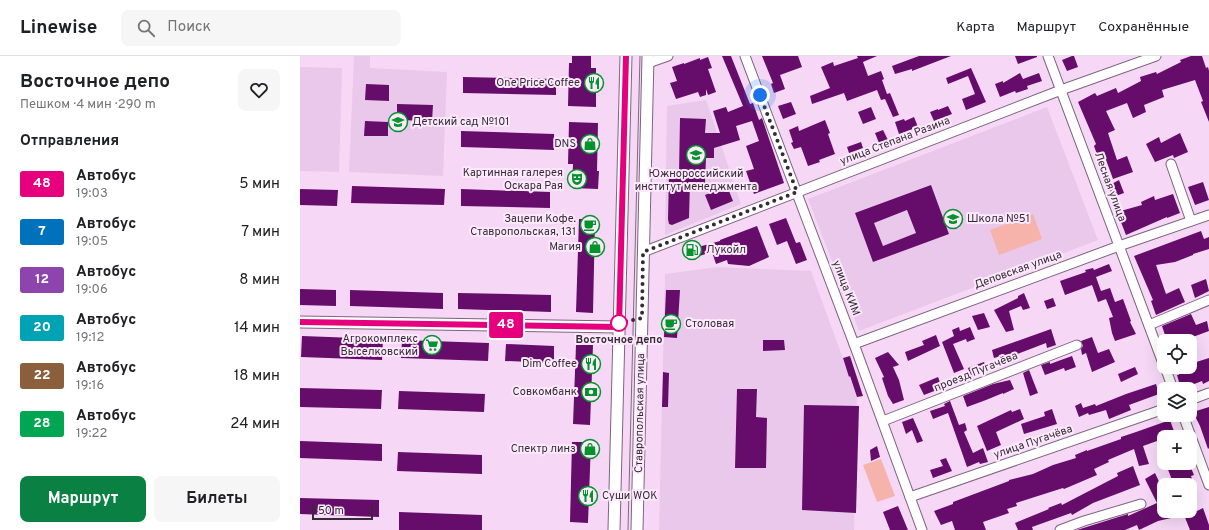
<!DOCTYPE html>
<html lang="ru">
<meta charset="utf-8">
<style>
:root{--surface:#fff;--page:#f6f6f6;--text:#202124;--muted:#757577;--line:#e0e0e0;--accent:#0b8043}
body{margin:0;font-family:Overpass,sans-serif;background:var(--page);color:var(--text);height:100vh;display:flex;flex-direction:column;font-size:15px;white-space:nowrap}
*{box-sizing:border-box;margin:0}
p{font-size:13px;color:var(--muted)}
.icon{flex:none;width:22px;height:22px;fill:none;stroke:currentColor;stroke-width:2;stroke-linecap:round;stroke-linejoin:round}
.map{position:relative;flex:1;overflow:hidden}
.details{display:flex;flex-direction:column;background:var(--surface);width:300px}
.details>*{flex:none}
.badge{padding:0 8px;border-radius:3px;font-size:14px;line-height:26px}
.fabs{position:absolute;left:857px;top:278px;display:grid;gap:8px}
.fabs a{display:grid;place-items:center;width:40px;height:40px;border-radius:8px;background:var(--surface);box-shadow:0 4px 16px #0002;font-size:20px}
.scale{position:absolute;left:12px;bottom:10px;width:61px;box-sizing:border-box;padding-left:4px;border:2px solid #362a36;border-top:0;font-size:11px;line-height:14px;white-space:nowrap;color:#362a36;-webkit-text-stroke:3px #fce9fc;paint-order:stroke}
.you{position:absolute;width:20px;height:20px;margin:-10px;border:3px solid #fff;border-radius:50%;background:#1a73e8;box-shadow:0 0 0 6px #1a73e833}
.map>.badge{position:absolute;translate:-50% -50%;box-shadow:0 0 0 2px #fff}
h2{padding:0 20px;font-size:15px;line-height:36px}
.round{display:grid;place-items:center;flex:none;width:42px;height:42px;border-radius:8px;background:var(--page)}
.overview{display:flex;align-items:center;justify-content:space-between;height:68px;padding:0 20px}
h1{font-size:19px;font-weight:700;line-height:30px}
.cta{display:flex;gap:8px;margin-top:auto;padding:8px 20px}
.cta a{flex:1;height:46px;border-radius:8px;background:var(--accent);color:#fff;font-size:16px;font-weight:700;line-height:46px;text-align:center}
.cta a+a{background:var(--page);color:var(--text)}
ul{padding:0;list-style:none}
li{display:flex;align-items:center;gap:12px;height:48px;padding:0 20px}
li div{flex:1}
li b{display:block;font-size:15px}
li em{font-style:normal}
li .badge{min-width:44px;font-weight:700;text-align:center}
header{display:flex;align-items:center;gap:24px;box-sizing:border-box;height:56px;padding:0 20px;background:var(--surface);border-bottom:1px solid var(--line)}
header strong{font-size:19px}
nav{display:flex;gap:22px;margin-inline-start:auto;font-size:14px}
.search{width:280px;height:36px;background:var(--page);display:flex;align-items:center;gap:10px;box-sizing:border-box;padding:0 14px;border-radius:8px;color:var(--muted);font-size:15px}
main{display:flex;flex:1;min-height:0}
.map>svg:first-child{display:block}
.built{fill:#eac8eb}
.green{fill:#f5b3ac}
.building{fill:#660c6b;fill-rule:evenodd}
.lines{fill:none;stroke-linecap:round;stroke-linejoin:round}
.minor-casing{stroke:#7e647f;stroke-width:11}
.major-casing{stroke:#7e647f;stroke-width:13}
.minor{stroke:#fff;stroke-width:9}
.major{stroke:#fff;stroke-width:11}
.tram{stroke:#7e6b7e;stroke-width:1}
.line-casing{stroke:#fff;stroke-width:9}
.line{stroke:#e6007e;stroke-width:6}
.walk{stroke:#362a36;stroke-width:4;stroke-dasharray:0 7.2}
.stop-dot{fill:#fff;stroke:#e6007e;stroke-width:2}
.labels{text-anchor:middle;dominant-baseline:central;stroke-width:4;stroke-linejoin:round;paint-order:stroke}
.poi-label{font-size:11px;fill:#362a36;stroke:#fce9fc;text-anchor:end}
.street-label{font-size:11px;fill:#362a36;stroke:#fce9fc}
.stop-label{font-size:11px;font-weight:bold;fill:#362a36;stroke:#fce9fc}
</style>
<header>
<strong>Linewise</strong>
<div class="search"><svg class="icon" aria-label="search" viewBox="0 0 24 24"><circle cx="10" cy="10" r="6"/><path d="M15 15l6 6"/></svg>Поиск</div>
<nav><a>Карта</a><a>Маршрут</a><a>Сохранённые</a></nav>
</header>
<main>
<section class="details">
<div class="overview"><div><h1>Восточное депо</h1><p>Пешком · 4 мин · 290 m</p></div><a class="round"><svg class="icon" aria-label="heart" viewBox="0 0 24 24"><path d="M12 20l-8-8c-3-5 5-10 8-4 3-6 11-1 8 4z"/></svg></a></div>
<h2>Отправления</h2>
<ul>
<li><span class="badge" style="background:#e6007e;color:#fff">48</span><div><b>Автобус</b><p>19:03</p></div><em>5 мин</em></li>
<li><span class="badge" style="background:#0072bc;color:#fff">7</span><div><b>Автобус</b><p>19:05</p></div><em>7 мин</em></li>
<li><span class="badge" style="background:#8e44ad;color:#fff">12</span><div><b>Автобус</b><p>19:06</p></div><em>8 мин</em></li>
<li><span class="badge" style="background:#00a3b4;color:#fff">20</span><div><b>Автобус</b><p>19:12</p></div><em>14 мин</em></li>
<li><span class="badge" style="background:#8b5e3c;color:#fff">22</span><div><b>Автобус</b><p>19:16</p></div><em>18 мин</em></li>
<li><span class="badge" style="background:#00a651;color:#fff">28</span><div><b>Автобус</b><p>19:22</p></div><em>24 мин</em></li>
</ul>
<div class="cta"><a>Маршрут</a><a>Билеты</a></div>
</section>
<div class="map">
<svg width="909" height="474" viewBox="0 0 909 474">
<rect width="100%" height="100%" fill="#f6d8f6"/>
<!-- built -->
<g class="built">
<polygon points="54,0 70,0 70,12 147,16 143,120 49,116"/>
<polygon points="0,11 42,12 39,116 0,115"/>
<polygon points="406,44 441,148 365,179 367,50"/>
<polygon points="747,51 798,184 559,275 508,143"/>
<polygon points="418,211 511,215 557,341 554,474 359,474 365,218"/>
</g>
<!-- green -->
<g class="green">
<polygon points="733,158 742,183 699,199 690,174"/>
<polygon points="581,403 595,440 577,446 563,409"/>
</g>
<!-- building -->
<g class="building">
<polygon points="272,0 291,0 291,12 296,12 296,51 268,50 269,7 272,7"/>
<polygon points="422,0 431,0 450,48 453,47 459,64 462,62 484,127 454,138 446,115 454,113 446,90 459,85 452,65 436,70 440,84 414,92 414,102 406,102 405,127 390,126 389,162 372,169 369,168 368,163 369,118 379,118 380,62 406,63 405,77 420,77 413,55 426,51 428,56 443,50"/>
<polygon points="462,0 498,0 502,11 480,19 485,33 474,37 471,28 473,27"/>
<polygon points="557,0 577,0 563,6 568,20 581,15 584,23 582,24 587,38 590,37 599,59 593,61 585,43 581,44 577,34 547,45 544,37 512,48 510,40 530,32 521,11 533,6 534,10 558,2"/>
<polygon points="619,0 651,0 612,15 612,13 595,18 592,10"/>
<polygon points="715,0 737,0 737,1 718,8"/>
<polygon points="772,0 774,0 778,11 767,15 762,4"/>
<polygon points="891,0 902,0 906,12 908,11 909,15 909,66 901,46 903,45 895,24 862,34 864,41 844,49 846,56 833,62 827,47 806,55 815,74 808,77 817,104 827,100 833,116 813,123 805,101 799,104 794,90 796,88 778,46 795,37 797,40 816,32 818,37 841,25 840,21 856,16 857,18 881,6 880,4"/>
<polygon points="408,1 412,12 408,13 416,36 408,39 406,33 406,39 400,41 398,36 376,43 370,27 377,25 372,11 384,7 384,8 400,2 400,4"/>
<polygon points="671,12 686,46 666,54 662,43 675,38 668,20 648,28 646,22"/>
<polygon points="720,17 723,23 739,17 742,25 727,30 728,33 716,37 715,35 700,41 695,28 703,25 703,27"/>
<polygon points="163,21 256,23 256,39 163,37"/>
<polygon points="66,28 89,29 89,45 65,44"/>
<polygon points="491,46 496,58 483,63 478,50"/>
<polygon points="97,48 133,49 132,65 97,64"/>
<polygon points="648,50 652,58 634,65 630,56 638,53 638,54"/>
<polygon points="571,51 576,63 563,68 558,56"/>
<polygon points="614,61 618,71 599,78 595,66 604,63 605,65"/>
<polygon points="525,64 530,77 528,78 535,98 519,104 520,106 508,110 501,91 494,93 491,87 493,86 489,74 498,70 499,75"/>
<polygon points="65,65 88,66 88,80 64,80"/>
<polygon points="269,66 298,67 297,115 299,115 298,133 272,132 273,108 268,108"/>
<polygon points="583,74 590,88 581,92 575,77"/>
<polygon points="161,75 254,78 254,94 161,91"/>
<polygon points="880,77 888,96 874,102 873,99 855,106 846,88 859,81 861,87"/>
<polygon points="561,86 563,92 549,97 547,91"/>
<polygon points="819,124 824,137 813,141 808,130"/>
<polygon points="903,126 909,144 895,149 888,131"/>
<path d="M631 129 649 178 573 206 555 157ZM607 154 616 177 583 190 574 167Z"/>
<polygon points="52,130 145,133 144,149 51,147"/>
<polygon points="427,130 433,145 411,154 405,139"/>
<polygon points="0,133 38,134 37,150 0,149"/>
<polygon points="161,133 250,136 250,152 161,150"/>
<polygon points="873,138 880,157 867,162 867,161 826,179 817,156 842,149 841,146 854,140 855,144"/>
<polygon points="486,162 496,187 500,186 507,204 496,208 487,185 477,189 469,168"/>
<polygon points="279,163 295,163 293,257 276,256"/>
<polygon points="457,170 469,201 449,210 428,208 427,204 416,208 412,196 393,202 391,193 420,185 420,184"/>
<polygon points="901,175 904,183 909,181 909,193 893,198 893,199 875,206 856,209 866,238 879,232 885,246 856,259 851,245 853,244 834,200"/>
<polygon points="809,208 812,215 796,221 801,235 810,232 815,246 823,243 831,265 830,266 836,278 815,285 812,277 809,262 813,261 806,243 798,246 792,229 765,239 760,225 786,216 785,214 793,212 794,214"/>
<polygon points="906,223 909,235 895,242 891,229"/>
<polygon points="0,233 36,234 36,250 0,249"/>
<polygon points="50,234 143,237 143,253 50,250"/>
<polygon points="366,234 380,234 377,282 364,281"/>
<polygon points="158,237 251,239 251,256 158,253"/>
<polygon points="724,237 730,252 723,254 721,250 709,255 714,274 706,276 694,254 718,242 718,240"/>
<polygon points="753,242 756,250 747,253 744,245"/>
<polygon points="684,257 690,271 678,274 672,260"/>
<polygon points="891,258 896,269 907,265 909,275 882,285 867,285 862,270"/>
<polygon points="659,271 660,275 670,271 675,283 667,286 666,283 653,288 664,313 654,317 642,286 654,280 652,274"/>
<polygon points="751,273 756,289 747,292 746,287 712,300 714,304 706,306 704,299 694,302 692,294"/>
<polygon points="636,279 640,290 608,305 605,296 624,289 622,285"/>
<polygon points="2,280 83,283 82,304 1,301"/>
<polygon points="792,281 798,297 809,293 815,306 792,316 786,297 782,299 781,293 783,290 781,285"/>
<polygon points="102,284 189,287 188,305 101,302"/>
<polygon points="463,284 484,284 485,294 463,295"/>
<polygon points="206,288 254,290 254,307 205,305"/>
<polygon points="276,289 293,289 290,369 273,368"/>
<polygon points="588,296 599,309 593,311 599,324 604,344 593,348 588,340 582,322 584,321 575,302"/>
<polygon points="550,300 563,340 557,341 550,320 549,321 543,302"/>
<polygon points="772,300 776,311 765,315 764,312 745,319 741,309 750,306 750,308"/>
<polygon points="909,302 909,325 903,328 902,325 881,333 877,319 879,319 876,311 890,311 890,308"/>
<polygon points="684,306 688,315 671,321 668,312"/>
<polygon points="835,311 838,318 821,326 818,318"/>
<polygon points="729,314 738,337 730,340 723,317"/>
<polygon points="363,316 369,317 368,351 362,351"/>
<polygon points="638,321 642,332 624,339 619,329"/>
<polygon points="710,324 714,333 703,338 703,337 686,344 667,351 663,340 693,328"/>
<polygon points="856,328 859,338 829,349 831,354 809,363 806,354 789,359 788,357 779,361 775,350 781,347 783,352 795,348 796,350 826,338"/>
<polygon points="0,332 82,334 81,353 0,351"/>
<polygon points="437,333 457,333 456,361 467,362 466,412 435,412"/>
<polygon points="99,335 185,338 184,356 98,353"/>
<polygon points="650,345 659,369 665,367 667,374 664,376 673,397 683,392 688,406 680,408 679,406 667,411 648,357 633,363 630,355 645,350 644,348"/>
<polygon points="504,349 559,350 556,457 502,454"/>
<polygon points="909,351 909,392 908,393 900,370 893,356"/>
<polygon points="720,353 724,363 696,376 701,389 687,395 677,370 711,354 712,356"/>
<polygon points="752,353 757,368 724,378 721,368 745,360 744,356"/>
<polygon points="613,362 623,385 617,387 612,374 606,378 602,366"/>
<polygon points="870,364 876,381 864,381 864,401 863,401 857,385 843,390 849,408 839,410 834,393 808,404 809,406 794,413 797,419 764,433 763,432 716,447 717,450 707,453 709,457 683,466 686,474 655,474 652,465 641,469 634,455 653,448 653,446 709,425 709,424 733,418 753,409 776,402 775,399 787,394 787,395 821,383 821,381 836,376"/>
<polygon points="0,385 82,388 82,405 0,402"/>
<polygon points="272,386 291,386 288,467 270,466"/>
<polygon points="577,390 580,401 571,405 570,394"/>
<polygon points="98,396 182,399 182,418 97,415"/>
<polygon points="646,402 652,415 633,422 630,414 643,410 640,404"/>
<polygon points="875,407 889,407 894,419 891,420 894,429 874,429 867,411"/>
<polygon points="833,410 840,429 793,447 772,459 771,457 732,471 733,474 718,474 715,467 749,453 748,452 761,447 762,449 818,420 817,417"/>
<polygon points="855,417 864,436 864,455 890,455 890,439 897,455 903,452 909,469 909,474 890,474 884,459 858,465 839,474 837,469 825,474 777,474 828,458 828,460 857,447 845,423"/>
<polygon points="0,442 79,444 79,461 0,458"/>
<polygon points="598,450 608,474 590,474 583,456"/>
<polygon points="99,456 182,459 182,474 99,474"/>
</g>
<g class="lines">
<defs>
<g id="minor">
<polyline points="445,0 554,288 622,474"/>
<polyline points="748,0 864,310"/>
<polyline points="348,7 368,0"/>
<polyline points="871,108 891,165"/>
<polyline points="343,196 761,34 856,0"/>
<polyline points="849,269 909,244"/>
<polyline points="554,288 819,190 909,159"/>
<polyline points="865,311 873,333"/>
<polyline points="890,344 909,337"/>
<polyline points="883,359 909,429"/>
<polyline points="583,365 777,289"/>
<polyline points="610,441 864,353"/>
<polyline points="760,474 784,465 841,448"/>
</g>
<g id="major">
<polyline points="0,266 319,271"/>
<polyline points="314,474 326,0"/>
<polyline points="337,474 348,0"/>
</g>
</defs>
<!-- minor casing -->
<use href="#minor" class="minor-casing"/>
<!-- major casing -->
<use href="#major" class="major-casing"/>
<!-- minor -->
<use href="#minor" class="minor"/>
<!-- major -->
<use href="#major" class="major"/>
<!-- tram -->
<polyline class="tram" points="328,474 340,0"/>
</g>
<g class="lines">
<defs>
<polyline id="line" points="0,266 319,271 326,0"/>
</defs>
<!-- line casing -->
<use href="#line" class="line-casing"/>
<!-- line -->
<use href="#line" class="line"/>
<!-- walk -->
<polyline class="walk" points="319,267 342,262 343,196 497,136 460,39"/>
</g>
<!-- icons -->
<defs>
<symbol id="restaurant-ring" viewBox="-11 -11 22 22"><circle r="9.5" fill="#fce9fc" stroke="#00942a" stroke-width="1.5"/><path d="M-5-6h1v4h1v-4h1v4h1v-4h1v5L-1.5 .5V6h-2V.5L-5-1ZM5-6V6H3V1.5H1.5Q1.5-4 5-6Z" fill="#00942a"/></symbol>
<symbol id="school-ring" viewBox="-11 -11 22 22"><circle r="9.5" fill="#fce9fc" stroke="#00942a" stroke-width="1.5"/><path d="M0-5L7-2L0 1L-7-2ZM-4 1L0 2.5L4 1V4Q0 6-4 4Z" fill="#00942a"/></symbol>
<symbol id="shop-ring" viewBox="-11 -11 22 22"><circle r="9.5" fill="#fce9fc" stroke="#00942a" stroke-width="1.5"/><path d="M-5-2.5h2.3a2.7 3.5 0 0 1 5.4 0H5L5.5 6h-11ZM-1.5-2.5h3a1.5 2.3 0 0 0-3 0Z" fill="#00942a"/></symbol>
<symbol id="university-ring" viewBox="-11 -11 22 22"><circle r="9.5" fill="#fce9fc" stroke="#00942a" stroke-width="1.5"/><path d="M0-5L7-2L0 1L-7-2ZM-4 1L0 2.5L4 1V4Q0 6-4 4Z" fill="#00942a"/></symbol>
<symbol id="theatre-ring" viewBox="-11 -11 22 22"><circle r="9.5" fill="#fce9fc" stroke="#00942a" stroke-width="1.5"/><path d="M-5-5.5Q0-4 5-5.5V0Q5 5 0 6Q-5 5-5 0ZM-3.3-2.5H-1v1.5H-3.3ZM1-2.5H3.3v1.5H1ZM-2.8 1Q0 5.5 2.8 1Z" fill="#00942a"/></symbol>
<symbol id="cafe-ring" viewBox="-11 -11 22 22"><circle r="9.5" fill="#fce9fc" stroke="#00942a" stroke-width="1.5"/><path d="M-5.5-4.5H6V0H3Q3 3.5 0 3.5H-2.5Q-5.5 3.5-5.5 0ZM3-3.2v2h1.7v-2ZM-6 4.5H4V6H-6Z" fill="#00942a"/></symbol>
<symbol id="fuel-ring" viewBox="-11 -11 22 22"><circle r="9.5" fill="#fce9fc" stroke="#00942a" stroke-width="1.5"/><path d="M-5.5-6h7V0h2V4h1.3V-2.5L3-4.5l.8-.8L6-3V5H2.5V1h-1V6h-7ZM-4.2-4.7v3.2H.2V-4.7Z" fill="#00942a"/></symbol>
<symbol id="supermarket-ring" viewBox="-11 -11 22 22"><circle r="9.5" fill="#fce9fc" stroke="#00942a" stroke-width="1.5"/><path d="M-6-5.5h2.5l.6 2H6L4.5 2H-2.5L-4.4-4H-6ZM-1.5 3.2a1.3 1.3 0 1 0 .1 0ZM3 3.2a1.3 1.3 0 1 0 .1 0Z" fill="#00942a"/></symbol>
<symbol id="bank-ring" viewBox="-11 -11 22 22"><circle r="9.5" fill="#fce9fc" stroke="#00942a" stroke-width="1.5"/><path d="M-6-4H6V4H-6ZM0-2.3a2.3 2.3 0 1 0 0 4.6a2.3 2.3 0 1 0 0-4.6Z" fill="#00942a"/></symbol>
</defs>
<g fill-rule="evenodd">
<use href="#restaurant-ring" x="283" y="16" width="22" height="22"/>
<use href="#school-ring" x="87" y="55" width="22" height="22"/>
<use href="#shop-ring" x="279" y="77" width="22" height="22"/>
<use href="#university-ring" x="385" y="88" width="22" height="22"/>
<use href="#theatre-ring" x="266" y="112" width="22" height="22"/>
<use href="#school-ring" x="642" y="152" width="22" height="22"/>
<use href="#cafe-ring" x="279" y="158" width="22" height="22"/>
<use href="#shop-ring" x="284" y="180" width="22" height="22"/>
<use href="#fuel-ring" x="381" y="183" width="22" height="22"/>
<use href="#cafe-ring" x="360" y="257" width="22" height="22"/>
<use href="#supermarket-ring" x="121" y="278" width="22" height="22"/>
<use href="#restaurant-ring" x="280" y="297" width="22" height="22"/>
<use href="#bank-ring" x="280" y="325" width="22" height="22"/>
<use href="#shop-ring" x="279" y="382" width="22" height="22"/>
<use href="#restaurant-ring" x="277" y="429" width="22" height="22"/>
</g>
<!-- markers -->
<circle class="stop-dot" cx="319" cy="267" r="8"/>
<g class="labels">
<!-- poi labels -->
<g class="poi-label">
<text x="280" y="27">One Price Coffee</text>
<text x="112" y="66" text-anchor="start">Детский сад №101</text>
<text x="276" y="88">DNS</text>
<text x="263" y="117">Картинная галерея<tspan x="263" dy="13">Оскара Рая</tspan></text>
<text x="396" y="118" text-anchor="middle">Южнороссийский<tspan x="396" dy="13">институт менеджмента</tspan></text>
<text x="276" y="163">Зацепи Кофе.<tspan x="276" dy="13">Ставропольская, 131</tspan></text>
<text x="667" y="163" text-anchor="start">Школа №51</text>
<text x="281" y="191">Магия</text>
<text x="406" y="194" text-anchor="start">Лукойл</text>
<text x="385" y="268" text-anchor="start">Столовая</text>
<text x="118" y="283">Агрокомплекс<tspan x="118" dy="13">Выселковский</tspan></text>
<text x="277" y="308">Dim Coffee</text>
<text x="277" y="336">Совкомбанк</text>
<text x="276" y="393">Спектр линз</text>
<text x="302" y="440" text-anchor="start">Суши WOK</text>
</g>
<!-- street labels -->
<g class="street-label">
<text transform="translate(595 85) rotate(-21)">улица Степана Разина</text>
<text transform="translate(810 131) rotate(70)">Лесная улица</text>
<text transform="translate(718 214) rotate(-20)">Деповская улица</text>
<text transform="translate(546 232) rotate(69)">улица КИМ</text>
<text transform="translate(676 316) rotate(-22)">проезд Пугачёва</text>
<text transform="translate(340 357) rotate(-89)">Ставропольская улица</text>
<text transform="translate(733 386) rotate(-19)">улица Пугачёва</text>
</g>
<!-- stop labels -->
<g class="stop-label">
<text x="319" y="284">Восточное депо</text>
</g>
</g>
</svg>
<div class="fabs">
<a><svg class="icon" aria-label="locate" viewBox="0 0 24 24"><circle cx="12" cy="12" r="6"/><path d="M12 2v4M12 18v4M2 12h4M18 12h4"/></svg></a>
<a><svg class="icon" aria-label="layers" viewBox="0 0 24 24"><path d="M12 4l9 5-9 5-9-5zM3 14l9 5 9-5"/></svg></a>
<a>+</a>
<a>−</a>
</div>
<div class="scale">50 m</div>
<div class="you" style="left:460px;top:39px"></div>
<b class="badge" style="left:206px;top:269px;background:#e6007e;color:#fff">48</b>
</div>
</main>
